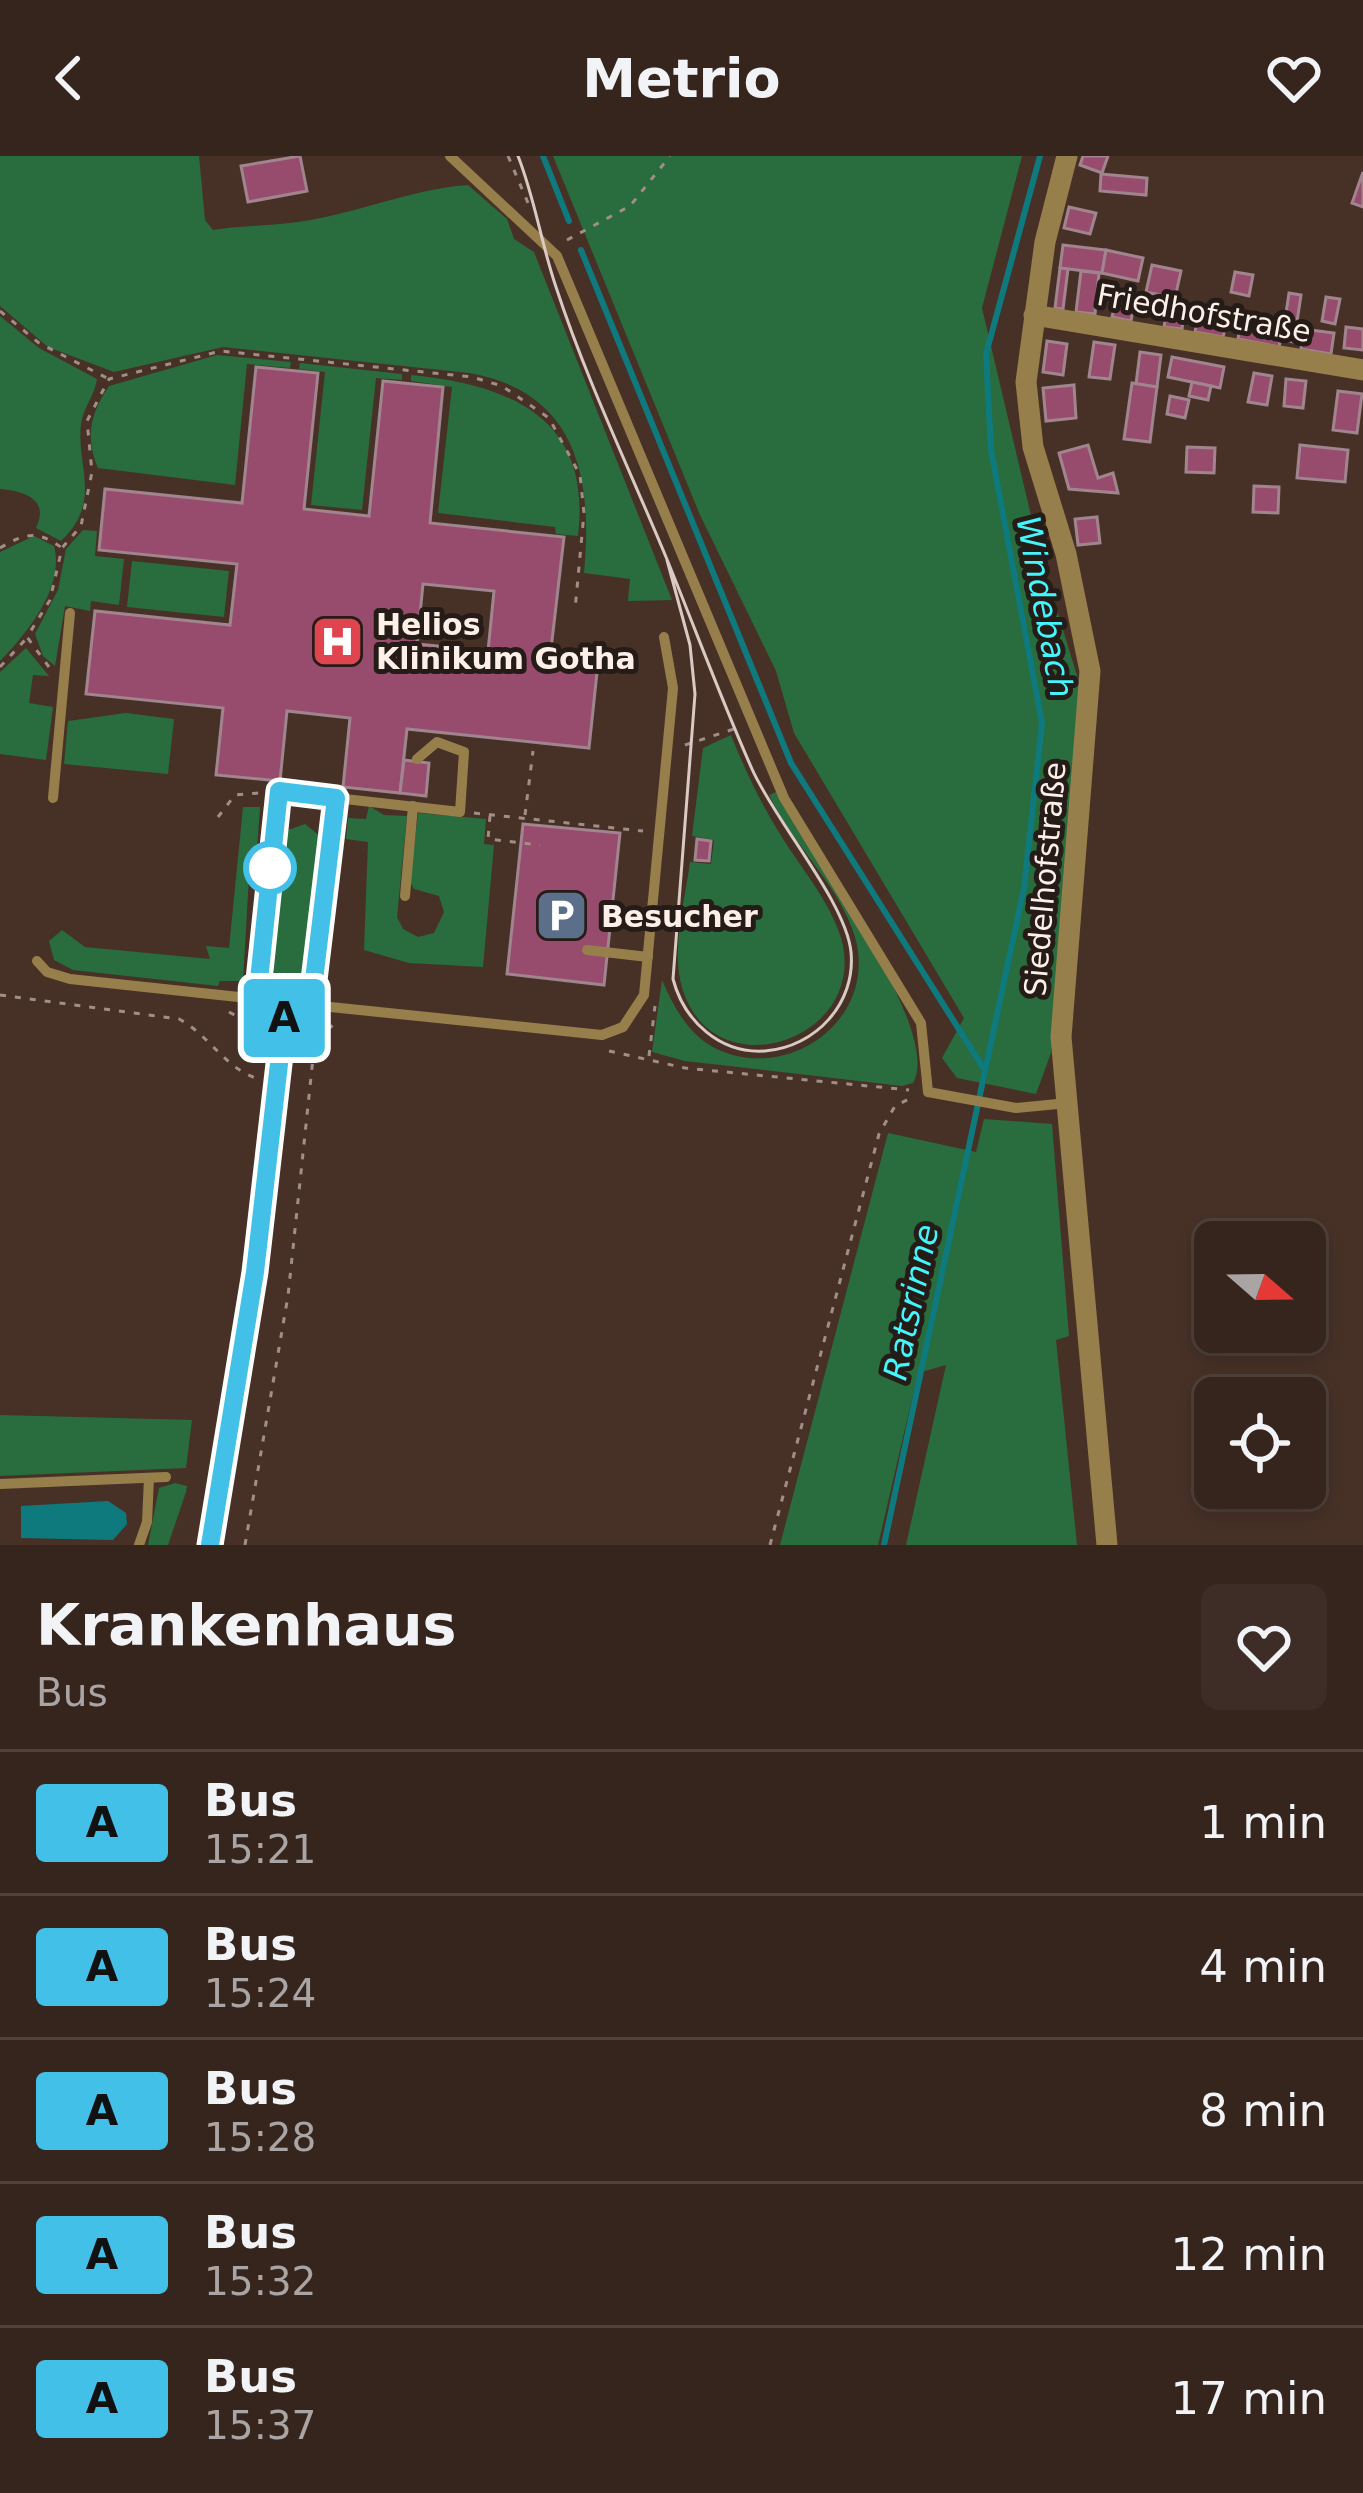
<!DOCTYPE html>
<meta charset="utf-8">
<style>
:root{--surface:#35251d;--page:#3d2d26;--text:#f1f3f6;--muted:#aaa5a4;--line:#4f423b}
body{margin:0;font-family:"DejaVu Sans",sans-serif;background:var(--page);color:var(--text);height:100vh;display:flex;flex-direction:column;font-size:45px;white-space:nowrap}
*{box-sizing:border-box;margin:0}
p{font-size:39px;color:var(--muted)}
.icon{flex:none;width:66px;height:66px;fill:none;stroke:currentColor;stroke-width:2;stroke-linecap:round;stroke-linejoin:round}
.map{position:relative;height:1389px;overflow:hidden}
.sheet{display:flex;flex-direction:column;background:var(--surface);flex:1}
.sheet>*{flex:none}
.badge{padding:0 24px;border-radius:9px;font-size:42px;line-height:78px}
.needle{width:78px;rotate:110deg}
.tools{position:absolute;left:1194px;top:1065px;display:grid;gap:24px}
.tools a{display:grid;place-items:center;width:132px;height:132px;border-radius:18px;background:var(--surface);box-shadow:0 6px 18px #0003,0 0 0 3px var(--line);font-size:60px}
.map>.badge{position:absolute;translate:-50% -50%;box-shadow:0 0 0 6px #fff}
.round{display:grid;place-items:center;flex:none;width:126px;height:126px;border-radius:18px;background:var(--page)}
.summary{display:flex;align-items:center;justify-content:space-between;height:204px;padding:0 36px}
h1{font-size:57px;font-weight:700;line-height:90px}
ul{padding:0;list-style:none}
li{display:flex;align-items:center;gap:36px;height:144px;padding:0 36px;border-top:3px solid var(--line)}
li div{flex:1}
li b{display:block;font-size:45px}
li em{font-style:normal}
li .badge{min-width:132px;font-weight:700;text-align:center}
header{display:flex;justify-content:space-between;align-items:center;height:156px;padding:0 36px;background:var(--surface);font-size:54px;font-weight:700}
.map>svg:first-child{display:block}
.green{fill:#296c3e}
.water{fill:#0e7a7e}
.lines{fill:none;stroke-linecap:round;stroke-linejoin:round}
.stream{stroke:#0e7a7e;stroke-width:6}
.building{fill:#984c6d;stroke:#a0848e;stroke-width:3;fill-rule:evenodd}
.path{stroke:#a18f87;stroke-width:3;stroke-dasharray:6 9;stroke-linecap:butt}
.lane{stroke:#977f4b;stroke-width:10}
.street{stroke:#977f4b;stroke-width:21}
.tram{stroke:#dacac3;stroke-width:3}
.line-casing{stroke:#fff;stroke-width:27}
.line{stroke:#42c0e8;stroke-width:18}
.stop-dot{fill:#fff;stroke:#42c0e8;stroke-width:6}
.labels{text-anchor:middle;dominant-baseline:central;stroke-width:10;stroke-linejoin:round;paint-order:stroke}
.street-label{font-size:30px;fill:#fef0e9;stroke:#261c17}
.poi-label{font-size:30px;font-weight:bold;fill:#fef0e9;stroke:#261c17;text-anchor:start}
.water-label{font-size:33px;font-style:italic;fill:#43f5fd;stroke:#261c17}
</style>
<header><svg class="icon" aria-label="back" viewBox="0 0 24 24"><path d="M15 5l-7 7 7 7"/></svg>Metrio<svg class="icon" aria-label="heart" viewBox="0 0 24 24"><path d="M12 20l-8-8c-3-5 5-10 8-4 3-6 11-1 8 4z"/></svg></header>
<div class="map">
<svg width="1363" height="1389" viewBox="0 0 1363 1389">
<rect width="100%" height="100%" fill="#473127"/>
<!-- green -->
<g class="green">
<path d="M0 0H199L205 64 213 74C239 70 264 70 289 67 350 61 408 33 468 29L507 63 514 83 534 96 672 444 628 445 630 423 584 417C593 324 578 236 469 217L223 191 114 216 48 191 0 150Z"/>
<polygon points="553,0 1022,0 982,152 1041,402 1082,536 1051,897 1036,938 957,922 942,902 964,862 794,577 776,515 700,359"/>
<path d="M0 160 39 192 97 223C95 239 83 252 81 268 76 311 103 345 61 385L36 372C50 343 24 335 0 333Z"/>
<path d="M217 199 291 206 290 212 247 208 235 329 98 312C85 281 90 258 109 230Z"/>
<polygon points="300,207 402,218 402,224 376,222 362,354 311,349 325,216 299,213"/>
<path d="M411 219C511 229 592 262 578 380L556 378 555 371 438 357 452 231 411 225Z"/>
<polygon points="83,374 97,375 95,400 124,403 119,449 91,445 90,455 65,450 55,510 43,500 35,478 58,434 66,393"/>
<path d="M34 380 54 390C65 431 27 477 0 505V396Z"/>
<polygon points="132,405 229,415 224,461 127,451"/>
<polygon points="26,492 49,520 33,519 29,547 53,551 46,604 0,598 0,516"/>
<polygon points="126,557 174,563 168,618 64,608 68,565"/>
<path d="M731 579C745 614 760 646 780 678 800 711 830 745 841 782 870 882 717 936 683 835 670 796 685 745 690 706L711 708 714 684 692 680 703 592Z"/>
<path d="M776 636C807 687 944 876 913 927L902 930 685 905 652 896 662 824C673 849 686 875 711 890 784 931 879 865 855 781 840 730 792 688 769 639Z"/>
<polygon points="369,650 384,659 407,660 397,761 403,773 418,781 434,777 444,756 439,740 414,733 410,726 418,657 486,663 484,688 494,689 483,811 409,807 364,794 368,686 346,683 348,662 366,663"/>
<polygon points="243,651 260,651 257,693 250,703 243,825 220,825 218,830 73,814 54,804 49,785 62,774 85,791 210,803 206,790 229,792"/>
<polygon points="305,668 321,681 305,818 288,827 269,812 285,675"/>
<polygon points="984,963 1052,968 1069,1180 1056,1184 1077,1389 906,1389 946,1209 918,1217 878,1389 780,1389 888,977 976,996"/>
<polygon points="0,1259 192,1264 186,1312 0,1320"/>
<polygon points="175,1327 187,1330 186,1336 168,1389 148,1389 159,1332"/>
</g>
<!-- water -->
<polygon class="water" points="108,1345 126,1357 127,1368 113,1384 21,1382 21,1350"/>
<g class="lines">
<!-- stream -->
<g class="stream">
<polyline points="543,0 569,65"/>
<polyline points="581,94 791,607 984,913"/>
<polyline points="884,1389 1024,732 1042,567 991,294 986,198 1040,0"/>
</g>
</g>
<!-- building -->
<g class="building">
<polygon points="300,0 307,35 248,46 241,10"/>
<polygon points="1083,0 1108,0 1102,17 1080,9"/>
<polygon points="1363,16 1363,51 1352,47"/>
<polygon points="1101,18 1147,22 1146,39 1100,35"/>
<polygon points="1069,51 1096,57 1090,78 1064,72"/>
<polygon points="1063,89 1106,94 1102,117 1060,112"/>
<polygon points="1106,94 1143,102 1138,125 1102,117"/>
<polygon points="1152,109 1181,115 1175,142 1146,136"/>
<polygon points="1060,112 1068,113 1063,153 1055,152"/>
<polygon points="1081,115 1099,117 1095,158 1076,156"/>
<polygon points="1235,116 1253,119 1249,140 1231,136"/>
<polygon points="1289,137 1301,139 1294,186 1282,184"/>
<polygon points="1117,139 1135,143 1131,165 1112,161"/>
<polygon points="1326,141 1340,143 1335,168 1322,165"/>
<polygon points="1168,146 1185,148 1182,173 1164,171"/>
<polygon points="1199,154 1228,160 1223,181 1195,176"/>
<polygon points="1242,159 1284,167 1279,191 1238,183"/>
<polygon points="1346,171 1363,173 1363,194 1344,192"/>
<polygon points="1303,173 1334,177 1331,198 1301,193"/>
<polygon points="1047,185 1067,188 1063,219 1043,216"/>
<polygon points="1094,186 1115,189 1110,223 1089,221"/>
<polygon points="1140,196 1161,199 1157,231 1136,228"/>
<polygon points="1172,201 1224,211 1220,232 1168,221"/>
<path d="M256 211 318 217 304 353 369 360 383 225 443 231 430 367 564 381 550 502 598 507 589 592 407 573 400 637 343 631 350 562 287 555 280 625 216 619 223 552 86 538 95 455 230 469 237 408 99 394 105 333 242 347ZM423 428 494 435 488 495 417 488Z"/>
<polygon points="1254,217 1272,220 1267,249 1248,246"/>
<polygon points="1286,223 1306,225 1303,252 1284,250"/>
<polygon points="1192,226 1211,230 1208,244 1189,240"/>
<polygon points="1132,227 1157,231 1150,286 1124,283"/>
<polygon points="1074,229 1076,262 1046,265 1043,232"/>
<polygon points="1338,235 1362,238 1357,277 1333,274"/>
<polygon points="1170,240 1189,244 1185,262 1167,258"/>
<polygon points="1088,289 1098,322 1113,317 1118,337 1069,333 1059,297"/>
<polygon points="1300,289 1348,294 1345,326 1297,322"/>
<polygon points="1187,291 1215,292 1214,317 1186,316"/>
<polygon points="1254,330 1279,331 1278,357 1253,356"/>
<polygon points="1097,361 1100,387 1078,389 1075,363"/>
<polygon points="404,604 429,607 426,640 400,637"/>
<polygon points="523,668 620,677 604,829 507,818"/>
<polygon points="697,683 711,685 709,705 695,704"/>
</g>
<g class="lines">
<!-- path -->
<g class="path">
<polyline points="508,0 531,54"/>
<polyline points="567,84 630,50 670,0"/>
<polyline points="0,155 39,187 107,222"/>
<path d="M0 392C25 377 38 374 62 392"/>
<polyline points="0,511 26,483"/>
<polyline points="49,511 27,481 50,444 62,392 81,370 92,316 87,265 109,223 221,195 472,221 502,230 549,262 580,319 584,357 575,454"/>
<polyline points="685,589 737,572"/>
<polyline points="474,657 643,675"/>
<polyline points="525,659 533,595"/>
<polyline points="490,660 488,683 540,689"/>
<polyline points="218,661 235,639 259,637"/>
<path d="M0 839 179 863C209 879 225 912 256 922"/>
<polyline points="229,856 244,864 250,895 258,896"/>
<polyline points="609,895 685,912 909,934"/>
<polyline points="649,900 655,850"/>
<polyline points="245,1389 288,1140 313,902 321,880 333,869"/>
<polyline points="770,1389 879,978 895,950 915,940"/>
</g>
<!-- lane -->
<g class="lane">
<polyline points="450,0 557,100 784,642 921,867 928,936 1016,952 1068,947"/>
<polyline points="53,642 70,457"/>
<polyline points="336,642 460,656 464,596 437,586 417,603"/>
<polyline points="405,740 413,650"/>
<polyline points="587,794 648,801"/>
<polyline points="37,805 47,816 70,823 257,843"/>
<polyline points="311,849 602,879 623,871 644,839 673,532 664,481"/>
<polyline points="0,1328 166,1321"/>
<polyline points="139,1389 147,1366 149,1322"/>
</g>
<!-- street -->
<g class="street">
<polyline points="1067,0 1045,86 1026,226 1033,291 1066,398 1090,515 1061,881 1107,1389"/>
<polyline points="1034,159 1363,214"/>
<polygon points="279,636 336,642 311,849 257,843"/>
<polyline points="210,1389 255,1116 286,847"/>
</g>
<!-- tram -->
<path class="tram" d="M518 0C535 43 541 87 556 131 586 223 629 312 666 401 695 472 721 543 752 613 775 665 846 746 851 796 856 847 816 891 765 895 720 898 684 865 673 823L695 538 690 489 667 404"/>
</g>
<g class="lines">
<defs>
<polyline id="line" points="210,1389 255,1116 286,847 257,843 279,635 336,642 311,849 299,848"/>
</defs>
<!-- line casing -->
<use href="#line" class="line-casing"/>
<!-- line -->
<use href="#line" class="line"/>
</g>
<!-- icons -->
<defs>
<symbol id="hospital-square" viewBox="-11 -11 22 22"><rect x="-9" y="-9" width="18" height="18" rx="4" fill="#e0444e" stroke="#261c17"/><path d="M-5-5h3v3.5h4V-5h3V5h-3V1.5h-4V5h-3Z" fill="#fff"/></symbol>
<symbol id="parking-square" viewBox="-11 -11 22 22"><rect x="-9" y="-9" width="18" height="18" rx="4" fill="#5c6f8a" stroke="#261c17"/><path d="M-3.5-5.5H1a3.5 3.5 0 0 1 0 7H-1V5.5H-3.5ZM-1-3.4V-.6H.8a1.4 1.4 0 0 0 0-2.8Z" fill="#fff"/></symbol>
</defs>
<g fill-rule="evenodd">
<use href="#hospital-square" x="308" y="456" width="59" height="59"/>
<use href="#parking-square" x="532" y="730" width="59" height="59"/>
</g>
<!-- markers -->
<circle class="stop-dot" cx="270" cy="712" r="24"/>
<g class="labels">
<!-- street labels -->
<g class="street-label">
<text transform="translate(1204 157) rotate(10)">Friedhofstraße</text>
<text transform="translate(1045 723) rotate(-85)">Siedelhofstraße</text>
</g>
<!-- poi labels -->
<g class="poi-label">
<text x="376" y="468">Helios<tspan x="376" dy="34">Klinikum Gotha</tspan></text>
<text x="601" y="760">Besucher</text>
</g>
<!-- water labels -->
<g class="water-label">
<text transform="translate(1045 451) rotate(79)">Windebach</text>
<text transform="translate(911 1146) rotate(-78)">Ratsrinne</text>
</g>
</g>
</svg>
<div class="tools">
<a><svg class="needle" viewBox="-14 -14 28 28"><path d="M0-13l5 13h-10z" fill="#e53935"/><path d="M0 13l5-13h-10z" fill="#aaa5a4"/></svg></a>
<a><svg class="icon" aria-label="locate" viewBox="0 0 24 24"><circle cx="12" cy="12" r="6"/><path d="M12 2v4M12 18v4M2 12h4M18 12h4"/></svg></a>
</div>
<b class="badge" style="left:284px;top:862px;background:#42c0e8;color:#111">A</b>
</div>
<section class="sheet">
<div class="summary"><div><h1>Krankenhaus</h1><p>Bus</p></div><a class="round"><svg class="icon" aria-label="heart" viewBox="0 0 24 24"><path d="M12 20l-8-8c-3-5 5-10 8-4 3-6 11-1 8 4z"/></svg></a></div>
<ul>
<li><span class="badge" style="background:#42c0e8;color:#111">A</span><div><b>Bus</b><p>15:21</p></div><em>1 min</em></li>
<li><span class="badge" style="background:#42c0e8;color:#111">A</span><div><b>Bus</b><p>15:24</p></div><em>4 min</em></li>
<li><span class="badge" style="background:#42c0e8;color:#111">A</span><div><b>Bus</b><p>15:28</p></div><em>8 min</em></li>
<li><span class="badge" style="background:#42c0e8;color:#111">A</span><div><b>Bus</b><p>15:32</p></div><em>12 min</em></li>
<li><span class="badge" style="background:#42c0e8;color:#111">A</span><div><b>Bus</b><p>15:37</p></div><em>17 min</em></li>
</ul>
</section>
